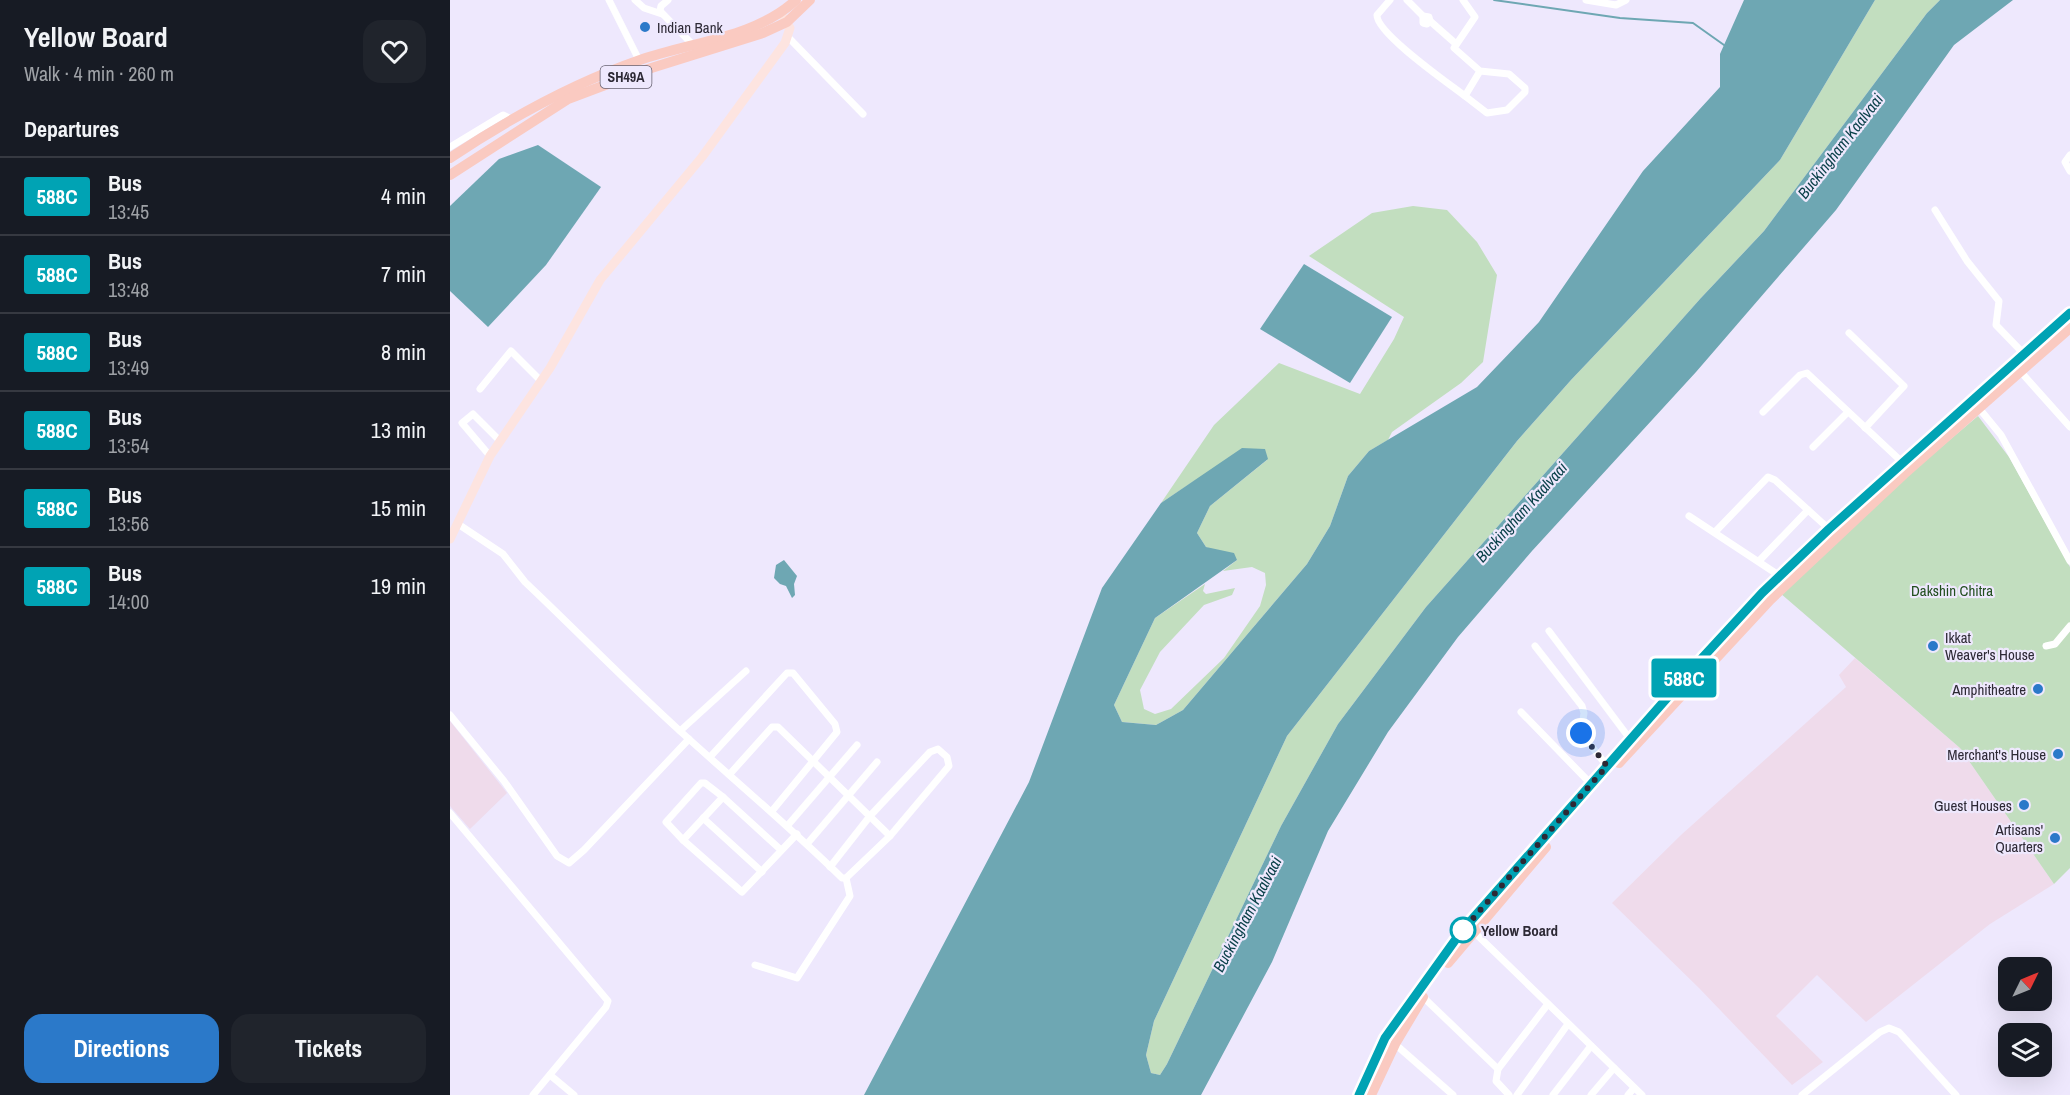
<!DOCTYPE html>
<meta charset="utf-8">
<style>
:root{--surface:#171b24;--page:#20242c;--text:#f1f3f6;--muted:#9ea1a6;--line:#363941;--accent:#2b79c9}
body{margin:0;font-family:"Archivo Narrow",sans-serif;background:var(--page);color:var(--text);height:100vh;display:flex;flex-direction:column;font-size:22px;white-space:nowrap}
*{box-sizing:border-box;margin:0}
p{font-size:20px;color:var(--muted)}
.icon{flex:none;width:33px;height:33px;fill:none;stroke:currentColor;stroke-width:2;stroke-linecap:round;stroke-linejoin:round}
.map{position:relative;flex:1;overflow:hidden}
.sheet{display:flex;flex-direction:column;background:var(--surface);width:450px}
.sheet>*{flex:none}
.badge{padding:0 12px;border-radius:4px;font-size:21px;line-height:39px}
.needle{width:39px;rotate:47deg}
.fabs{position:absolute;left:1548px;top:957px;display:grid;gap:12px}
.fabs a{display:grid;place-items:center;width:54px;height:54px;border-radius:12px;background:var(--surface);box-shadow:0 6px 24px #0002;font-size:30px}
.you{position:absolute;width:30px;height:30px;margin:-15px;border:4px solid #fff;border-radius:50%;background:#1a73e8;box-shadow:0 0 0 9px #1a73e833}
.map>.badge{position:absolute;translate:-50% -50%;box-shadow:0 0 0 3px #fff}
h2{padding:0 24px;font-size:22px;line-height:54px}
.round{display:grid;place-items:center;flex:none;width:63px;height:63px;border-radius:18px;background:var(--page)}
.headline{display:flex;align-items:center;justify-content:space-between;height:102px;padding:0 24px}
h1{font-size:28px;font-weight:700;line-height:45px}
.primary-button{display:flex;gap:12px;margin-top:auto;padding:12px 24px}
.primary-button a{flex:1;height:69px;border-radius:18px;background:var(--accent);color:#fff;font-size:24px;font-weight:700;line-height:69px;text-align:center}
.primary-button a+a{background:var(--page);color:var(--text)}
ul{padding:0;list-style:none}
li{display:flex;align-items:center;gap:18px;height:78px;padding:0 24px;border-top:2px solid var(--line)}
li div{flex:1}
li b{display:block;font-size:22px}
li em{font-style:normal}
li .badge{min-width:66px;font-weight:700;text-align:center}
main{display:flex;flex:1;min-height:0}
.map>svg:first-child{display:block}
.commercial{fill:#efdbeb}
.green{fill:#c2debf}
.water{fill:#6ea7b3}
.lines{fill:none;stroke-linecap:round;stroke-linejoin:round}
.stream{stroke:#6ea7b3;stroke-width:2}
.street{stroke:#fff;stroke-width:7}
.secondary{stroke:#fde4e0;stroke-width:9}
.primary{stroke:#facac1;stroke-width:10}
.line-casing{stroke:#fff;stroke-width:14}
.line{stroke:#00a3b4;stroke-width:9}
.walk{stroke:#2d2935;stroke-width:6;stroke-dasharray:0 10.8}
.poi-dot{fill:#2b79c9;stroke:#eee8fd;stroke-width:2}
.stop-dot{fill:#fff;stroke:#00a3b4;stroke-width:3}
.labels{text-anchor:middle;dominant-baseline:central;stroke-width:4.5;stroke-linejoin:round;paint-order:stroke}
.shield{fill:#eee8fd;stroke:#676271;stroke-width:1.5}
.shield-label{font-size:14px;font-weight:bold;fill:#2d2935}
.poi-label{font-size:15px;fill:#2d2935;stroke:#eee8fd;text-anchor:end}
.park-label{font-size:15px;fill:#214e1e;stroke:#eee8fd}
.stop-label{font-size:15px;font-weight:bold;fill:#2d2935;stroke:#eee8fd;text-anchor:start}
.water-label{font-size:16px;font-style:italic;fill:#0b414a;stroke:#eee8fd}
</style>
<main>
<section class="sheet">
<div class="headline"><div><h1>Yellow Board</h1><p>Walk · 4 min · 260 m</p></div><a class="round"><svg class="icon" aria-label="heart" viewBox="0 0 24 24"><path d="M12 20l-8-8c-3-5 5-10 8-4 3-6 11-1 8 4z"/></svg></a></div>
<h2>Departures</h2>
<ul>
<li><span class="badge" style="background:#00a3b4;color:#fff">588C</span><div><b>Bus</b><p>13:45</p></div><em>4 min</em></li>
<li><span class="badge" style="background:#00a3b4;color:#fff">588C</span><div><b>Bus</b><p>13:48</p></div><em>7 min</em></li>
<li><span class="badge" style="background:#00a3b4;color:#fff">588C</span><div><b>Bus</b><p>13:49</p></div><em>8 min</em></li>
<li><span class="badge" style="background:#00a3b4;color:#fff">588C</span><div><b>Bus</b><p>13:54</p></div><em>13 min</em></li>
<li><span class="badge" style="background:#00a3b4;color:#fff">588C</span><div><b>Bus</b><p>13:56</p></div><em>15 min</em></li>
<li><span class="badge" style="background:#00a3b4;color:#fff">588C</span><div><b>Bus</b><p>14:00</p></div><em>19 min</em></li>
</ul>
<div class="primary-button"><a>Directions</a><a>Tickets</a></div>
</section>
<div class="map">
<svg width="1620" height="1095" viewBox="0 0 1620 1095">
<rect width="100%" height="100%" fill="#eee8fd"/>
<!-- commercial -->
<g class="commercial">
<polygon points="1405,658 1510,748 1604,884 1540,924 1416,1022 1367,975 1326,1016 1373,1062 1342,1085 1249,988 1162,903 1231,835 1396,687 1389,675"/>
<polygon points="0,721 57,793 20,829 0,806"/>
</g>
<!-- green -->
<g class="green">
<polygon points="1425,0 1490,0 1477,13 1314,231 1250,299 976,607 888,724 831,826 717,1064 710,1075 701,1073 696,1055 704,1021 837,736 1067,441 1121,380 1330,160"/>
<polygon points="963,206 997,210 1027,242 1047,275 1033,362 1011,383 942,432 938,440 919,451 898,476 880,526 857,564 733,710 706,725 672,722 664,705 705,618 755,584 753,591 756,594 785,588 782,595 754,605 710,652 690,690 694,709 705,714 721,709 774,658 810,606 816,585 815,573 802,567 773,571 787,560 756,547 747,533 760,506 817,460 744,481 711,503 764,425 829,363 910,394 944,339 954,317 859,256 922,213"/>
<polygon points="1528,416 1559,457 1620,567 1620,868 1604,884 1510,748 1330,593 1457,476"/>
</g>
<!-- water -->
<g class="water">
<polygon points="1294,0 1425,0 1330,160 1121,380 1067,441 837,736 704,1021 696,1055 701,1073 710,1075 717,1064 831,826 888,724 976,607 1250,299 1314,231 1477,13 1490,0 1563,0 1504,45 1386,210 1246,372 1082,551 1008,637 938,732 878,831 822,962 751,1095 414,1095 579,782 652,588 711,503 792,448 815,449 818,459 760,506 747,533 756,547 784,553 787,560 705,618 664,705 672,722 706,725 733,710 857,564 880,526 898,476 919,451 1027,387 1089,322 1193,171 1270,87 1270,54"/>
<polygon points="88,145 151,187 96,265 38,327 0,291 0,206 49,159"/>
<polygon points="854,264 942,317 900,383 810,329"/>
<polygon points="334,560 347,576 344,584 345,595 342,598 336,586 330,584 324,578 326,565"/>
</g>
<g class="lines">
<!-- stream -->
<polyline class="stream" points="1044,0 1170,18 1243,23 1274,45"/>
<!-- street -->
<g class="street">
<polyline points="159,0 190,62"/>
<polyline points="185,0 194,8 212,14"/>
<polyline points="218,0 211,6 210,11 243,45"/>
<path d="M940 0 927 15C926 33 998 83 1015 96"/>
<polyline points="957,0 973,16 979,17 980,21 1005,43"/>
<polyline points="1013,0 1025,17 1004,48 1030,71 1059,74 1075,88 1075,92 1057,110 1037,113 1015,96 1030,71"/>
<polyline points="1136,0 1166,5 1176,0"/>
<polyline points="973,16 973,23 977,24 980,21"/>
<polyline points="338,37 413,114"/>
<polyline points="0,147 53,115 61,119"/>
<polyline points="1620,155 1615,162 1620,171"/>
<polyline points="1485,210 1517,261 1549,301 1546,325 1574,354"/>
<polyline points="1399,333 1454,386 1415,428"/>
<polyline points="1570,371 1620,427"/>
<polyline points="30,389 61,351 91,381"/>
<polyline points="1528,407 1551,435 1620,561"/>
<polyline points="1313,412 1350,375 1357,373 1452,462"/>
<polyline points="1363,447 1398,412"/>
<polyline points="40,456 12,423 23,414 50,441"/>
<polyline points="1239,516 1330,576"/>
<path d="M8 524 53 554 75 582C127 631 177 683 230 731 284 780 340 827 392 878H396L440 836 328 727H322L279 775"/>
<polyline points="1265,532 1318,477 1325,480 1379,529"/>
<polyline points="1309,561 1358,510"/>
<polyline points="1099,631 1180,739"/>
<polyline points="1085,646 1132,706 1134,713 1131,733 1157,766"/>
<polyline points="1596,646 1605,644 1620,626"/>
<polyline points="1071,712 1141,784"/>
<polyline points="0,715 54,781 107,856 119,863 134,850 239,739"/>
<polyline points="230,731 296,671"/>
<polyline points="260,757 337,673 343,673 385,724 387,732 322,811"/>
<polyline points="0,813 158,1001 156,1007 83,1095"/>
<polyline points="253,818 312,872"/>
<polyline points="338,825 407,745"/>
<polyline points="233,840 216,822 251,783 255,783 273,797"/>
<polyline points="357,844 427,762"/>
<polyline points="331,850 273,797 233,840 292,892 347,834"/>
<polyline points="380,867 420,816 480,752 488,749 497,757 499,766 440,836"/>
<polyline points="1024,932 1192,1095"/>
<polyline points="305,965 347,978 400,896 396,878"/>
<polyline points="973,997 1048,1069"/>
<polyline points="945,1044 1003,1095"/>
<polyline points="100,1075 124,1095"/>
<polyline points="1059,1095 1046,1081 1048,1069 1098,1004"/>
<polyline points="1067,1095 1118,1024"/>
<polyline points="1103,1095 1141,1046"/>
<polyline points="1141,1095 1164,1068"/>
<polyline points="1178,1095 1184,1088"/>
<polyline points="1352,1095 1430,1032 1439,1028 1449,1032 1506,1095"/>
</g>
<!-- secondary -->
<polyline class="secondary" points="0,539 40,456 100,368 150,280 252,157 335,43 340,28 334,18"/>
<!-- primary -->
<g class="primary">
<path d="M0 158C60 118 121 84 190 60 241 42 305 38 346 0"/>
<polyline points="0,175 118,99 195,70 313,33 337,22 360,0"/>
<polyline points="1169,763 1320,600 1454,474 1620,328"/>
<polyline points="998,963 1096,847"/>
<polyline points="908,1095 935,1038 1011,932 1254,656 1312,593 1379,529 1620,313"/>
<polyline points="921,1095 945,1044 973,997"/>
</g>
</g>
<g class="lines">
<defs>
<polyline id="line" points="909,1095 935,1038 1011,932 1254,656 1312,593 1379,529 1620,313"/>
</defs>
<!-- line casing -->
<use href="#line" class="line-casing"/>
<!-- line -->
<use href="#line" class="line"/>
<!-- walk -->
<polyline class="walk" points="1013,930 1011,932 1157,766 1131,733"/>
</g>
<!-- markers -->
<g class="poi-dot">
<circle cx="195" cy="27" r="6"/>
<circle cx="1483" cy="646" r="6"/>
<circle cx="1588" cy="689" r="6"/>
<circle cx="1608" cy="754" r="6"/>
<circle cx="1574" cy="805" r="6"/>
<circle cx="1605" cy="838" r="6"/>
</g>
<circle class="stop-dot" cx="1013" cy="930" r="12"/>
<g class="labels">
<!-- shield labels -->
<rect class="shield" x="150.5" y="66" width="51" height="22" rx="4.5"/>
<g class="shield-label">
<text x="176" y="77">SH49A</text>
</g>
<!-- poi labels -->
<g class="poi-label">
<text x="207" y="27" text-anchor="start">Indian Bank</text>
<text x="1495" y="637" text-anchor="start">Ikkat<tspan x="1495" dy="17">Weaver's House</tspan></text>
<text x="1576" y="689">Amphitheatre</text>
<text x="1596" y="754">Merchant's House</text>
<text x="1562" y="805">Guest Houses</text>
<text x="1593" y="829">Artisans'<tspan x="1593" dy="17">Quarters</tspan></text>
</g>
<!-- park labels -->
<g class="park-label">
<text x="1502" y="590">Dakshin Chitra</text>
</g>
<!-- stop labels -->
<g class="stop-label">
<text x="1031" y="930">Yellow Board</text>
</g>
<!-- water labels -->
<g class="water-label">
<text transform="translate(1390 146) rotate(-52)">Buckingham Kaalvaai</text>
<text transform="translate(1071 512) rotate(-48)">Buckingham Kaalvaai</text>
<text transform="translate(797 914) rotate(-62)">Buckingham Kaalvaai</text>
</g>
</g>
</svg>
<div class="fabs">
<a><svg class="needle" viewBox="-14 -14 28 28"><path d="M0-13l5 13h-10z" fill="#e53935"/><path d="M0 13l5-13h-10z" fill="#9ea1a6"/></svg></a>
<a><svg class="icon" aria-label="layers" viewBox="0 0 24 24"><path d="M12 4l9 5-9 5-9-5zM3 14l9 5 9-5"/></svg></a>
</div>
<div class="you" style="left:1131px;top:733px"></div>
<b class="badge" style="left:1234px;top:678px;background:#00a3b4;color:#fff">588C</b>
</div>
</main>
